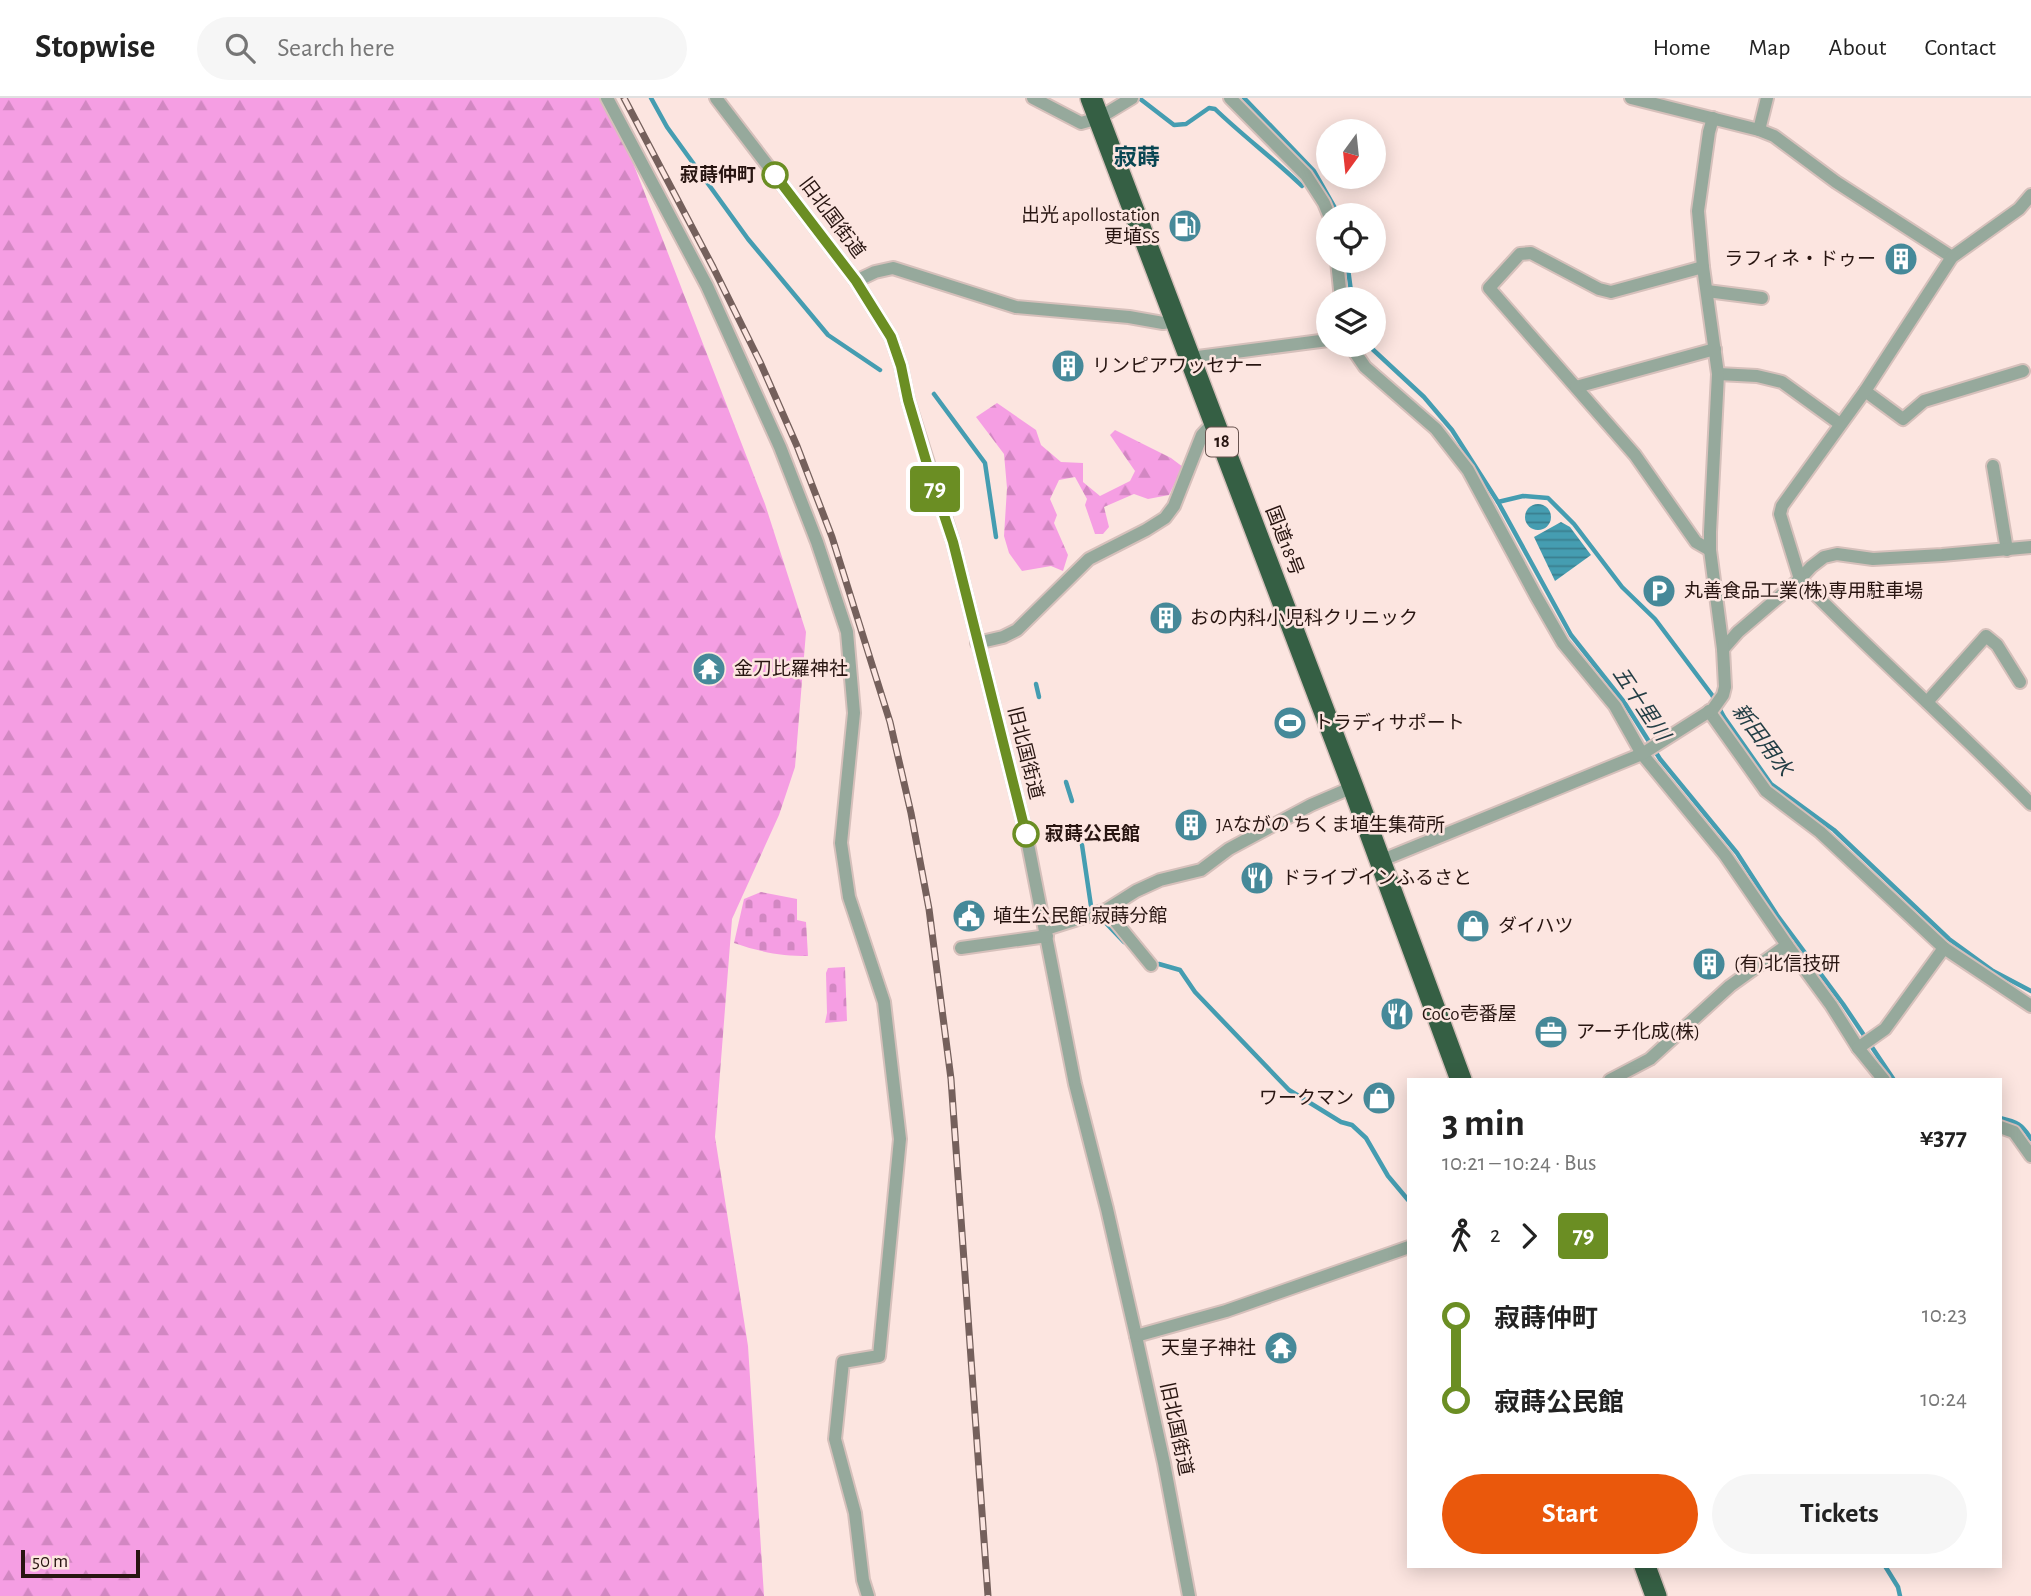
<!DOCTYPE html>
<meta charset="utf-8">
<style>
:root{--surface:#fff;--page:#f6f6f6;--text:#222;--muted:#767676;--line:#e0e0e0;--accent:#ea580c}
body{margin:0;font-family:"Alegreya Sans","Noto Sans JP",sans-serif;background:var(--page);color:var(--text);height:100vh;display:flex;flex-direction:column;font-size:26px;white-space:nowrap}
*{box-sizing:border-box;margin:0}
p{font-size:23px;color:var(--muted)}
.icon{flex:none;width:38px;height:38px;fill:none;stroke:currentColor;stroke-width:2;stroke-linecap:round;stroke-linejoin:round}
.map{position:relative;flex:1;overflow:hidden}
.panel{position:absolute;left:1407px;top:980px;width:595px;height:490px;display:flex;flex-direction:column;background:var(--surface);border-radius:0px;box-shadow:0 4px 18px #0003}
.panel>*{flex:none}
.badge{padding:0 14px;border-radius:5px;font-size:24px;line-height:46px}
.needle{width:46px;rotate:195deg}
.controls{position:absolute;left:1316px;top:21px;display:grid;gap:14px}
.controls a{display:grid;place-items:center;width:70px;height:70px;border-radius:50%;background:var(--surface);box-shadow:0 4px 18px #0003;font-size:35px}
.scale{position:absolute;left:21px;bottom:18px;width:119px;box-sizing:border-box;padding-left:7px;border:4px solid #281511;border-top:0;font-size:19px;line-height:24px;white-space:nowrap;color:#281511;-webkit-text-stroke:5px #fce5e0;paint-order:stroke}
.map>.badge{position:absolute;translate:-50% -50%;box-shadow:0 0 0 4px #fff}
.legs{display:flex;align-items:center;gap:10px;height:77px;padding:0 35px;font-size:23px}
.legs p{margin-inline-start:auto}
.summary{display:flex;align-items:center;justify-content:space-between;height:119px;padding:0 35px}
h1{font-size:38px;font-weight:700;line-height:52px}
.button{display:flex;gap:14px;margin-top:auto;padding:14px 35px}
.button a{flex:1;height:80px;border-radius:42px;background:var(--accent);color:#fff;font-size:28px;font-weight:700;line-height:80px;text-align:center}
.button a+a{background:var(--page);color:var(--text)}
ul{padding:0 35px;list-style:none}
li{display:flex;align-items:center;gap:24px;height:84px;font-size:26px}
li i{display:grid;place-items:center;width:10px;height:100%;margin:0 9px;background:currentColor}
li i::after{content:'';width:18px;height:18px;margin:-9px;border:5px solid;border-radius:50%;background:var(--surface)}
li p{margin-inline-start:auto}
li:first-child i{background:linear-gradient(#0000 50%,currentColor 0)}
li:last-child i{background:linear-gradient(currentColor 50%,#0000 0)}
header{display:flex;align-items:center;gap:42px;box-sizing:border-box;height:98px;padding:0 35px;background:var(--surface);border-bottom:2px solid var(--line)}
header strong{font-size:33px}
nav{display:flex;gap:38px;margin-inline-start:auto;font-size:24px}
.search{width:490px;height:63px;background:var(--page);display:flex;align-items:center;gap:18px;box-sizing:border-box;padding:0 24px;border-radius:38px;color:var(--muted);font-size:26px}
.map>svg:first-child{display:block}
.forest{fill:url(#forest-firs)}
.cemetery{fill:url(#cemetery-stones)}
.water{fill:url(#water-rules)}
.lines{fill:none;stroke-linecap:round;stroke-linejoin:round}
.stream{stroke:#459db1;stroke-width:4.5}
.street-casing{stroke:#d6c0bb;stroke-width:16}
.highway-casing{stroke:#d6c0bb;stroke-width:24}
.street{stroke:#96a99c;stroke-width:12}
.highway{stroke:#355f44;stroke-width:21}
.rail-casing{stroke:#75605c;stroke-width:7}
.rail{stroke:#fce5e0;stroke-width:4.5;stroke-dasharray:13;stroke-linecap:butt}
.line-1-casing{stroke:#fff;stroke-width:16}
.line-1{stroke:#6b8e23;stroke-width:10}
.stop-1-dot{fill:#fff;stroke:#6b8e23;stroke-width:3.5}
.labels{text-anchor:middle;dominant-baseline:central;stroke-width:5;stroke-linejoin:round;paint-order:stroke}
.shield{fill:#fce5e0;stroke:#68534f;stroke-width:2}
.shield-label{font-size:18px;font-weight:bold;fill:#281511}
.stop-label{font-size:19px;font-weight:bold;fill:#281511;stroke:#fce5e0;text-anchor:end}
.poi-label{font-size:19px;fill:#281511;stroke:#fce5e0;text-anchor:start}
.street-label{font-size:19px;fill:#281511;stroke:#fce5e0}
.water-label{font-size:21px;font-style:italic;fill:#233e45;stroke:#fce5e0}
.quarter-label{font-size:23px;font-weight:bold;fill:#094652;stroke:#fce5e0}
</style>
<header>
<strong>Stopwise</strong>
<div class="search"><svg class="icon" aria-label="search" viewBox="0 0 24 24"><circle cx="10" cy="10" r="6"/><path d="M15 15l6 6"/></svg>Search here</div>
<nav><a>Home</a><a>Map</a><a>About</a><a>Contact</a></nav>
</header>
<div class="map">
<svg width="2031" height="1498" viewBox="0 0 2031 1498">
<defs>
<pattern id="forest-firs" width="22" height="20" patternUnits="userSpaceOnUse" patternTransform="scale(1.75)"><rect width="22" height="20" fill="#f59ee3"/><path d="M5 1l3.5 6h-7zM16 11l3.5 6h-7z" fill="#d287c2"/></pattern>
<pattern id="cemetery-stones" width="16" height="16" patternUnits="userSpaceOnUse" patternTransform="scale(1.75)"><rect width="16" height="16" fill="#f59ee3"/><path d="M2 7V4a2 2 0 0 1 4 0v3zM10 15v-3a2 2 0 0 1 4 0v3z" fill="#d287c2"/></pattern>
<pattern id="water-rules" width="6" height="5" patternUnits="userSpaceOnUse" patternTransform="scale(1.75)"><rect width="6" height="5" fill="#459db1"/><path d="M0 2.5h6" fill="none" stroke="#3a7f8f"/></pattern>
</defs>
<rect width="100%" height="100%" fill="#fce5e0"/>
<!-- forest -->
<g class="forest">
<polygon points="0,0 599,0 623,39 765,406 806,534 795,669 779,717 732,821 715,1039 748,1248 764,1498 0,1498"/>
<polygon points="997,305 1036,332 1041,347 1061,364 1083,365 1083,384 1100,398 1130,383 1135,373 1110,337 1115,332 1171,360 1183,369 1169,397 1148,401 1134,396 1104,409 1109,429 1103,436 1095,436 1085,407 1087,401 1075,379 1059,382 1050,401 1057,417 1054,425 1068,457 1063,473 1051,468 1022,473 1009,455 1004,438 1007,390 1004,356 976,319"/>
</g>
<!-- cemetery -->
<g class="cemetery">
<path d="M761 794 797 801V822L806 824 808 858C781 858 760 854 734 845L744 801Z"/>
<polygon points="845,869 847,923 825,925 827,915 826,875 828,870"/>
</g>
<!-- water -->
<g class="water">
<circle cx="1538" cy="419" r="13"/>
<polygon points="1561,424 1570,429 1591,457 1555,483 1534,439"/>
</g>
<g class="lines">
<!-- stream -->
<g class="stream">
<polyline points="651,0 667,29 748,141 828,237 880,272"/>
<path d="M1139 0 1174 27 1186 26 1209 10 1215 11C1243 38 1274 61 1302 88"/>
<polyline points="1244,0 1314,73 1339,117"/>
<polyline points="1347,163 1352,201"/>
<polyline points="1368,247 1424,299 1452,332 1498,404 1571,537 1624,604 1660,661 1737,755 1777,817 1843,906 1894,982"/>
<polyline points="934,296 985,365 996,439"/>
<polyline points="1498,404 1523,398 1548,400 1574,426 1622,489 1655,521 1712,597 1724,619 1771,686 1834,732 1949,841 1993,873 2031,893"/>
<polyline points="1036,586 1039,599"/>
<polyline points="1066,684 1072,703"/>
<polyline points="1082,747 1091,808"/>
<polyline points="1103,822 1124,844"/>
<polyline points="1159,866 1180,872 1195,894 1289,992 1341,1024 1352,1027 1366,1040 1388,1078 1409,1103"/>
<path d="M2000 1020C2017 1024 2022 1026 2031 1041"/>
<polyline points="1885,1468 1898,1489 1900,1498"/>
</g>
<defs>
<g id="street">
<polyline points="607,0 707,188 780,349 817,444 847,534 854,615 841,745 849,799 884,904 900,1041 879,1258 843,1264 835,1341 855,1415 863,1482 868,1498"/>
<polyline points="716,0 856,183 891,239 901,268 908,302 953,444 1026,736 1075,986 1107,1111 1136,1238 1164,1365 1189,1498"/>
<polyline points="1033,0 1081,25 1099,20 1132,0"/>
<polyline points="1230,0 1306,77 1324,105 1329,117"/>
<polyline points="1631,0 1759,32 1774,38 1836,84 1952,159"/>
<polyline points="1759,32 1767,0"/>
<polyline points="1337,163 1341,201"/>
<polyline points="1703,169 1611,194 1599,191 1531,155 1520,156 1489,190 1635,357 1696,444 1710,452"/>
<polyline points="856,183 875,174 893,170 1016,209 1129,219 1163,225 1177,223"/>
<polyline points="1707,193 1762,200"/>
<polyline points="1350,247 1365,269 1436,331 1468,372 1536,498 1563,545 1615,608 1642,656 1725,757 1787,847 1831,907 1858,950 1884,982"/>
<polyline points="1190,260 1328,242"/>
<polyline points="1718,276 1757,278 1782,284 1840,326"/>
<polyline points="1576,289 1715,251"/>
<polyline points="1865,293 1903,321 1924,303 2023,273"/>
<polyline points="1993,368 2007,452"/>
<path d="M2031 449 1942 457 1873 461 1837 456 1824 459 1811 469 1800 481C1875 558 1956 629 2031 706"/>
<polyline points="977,545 1003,539 1017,532 1089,461 1146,432 1165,420 1174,408 1202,337 1214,324"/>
<polyline points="1723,551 1738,534 1800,481 1780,416 1782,408 1865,293 1952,159 2019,111 2031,97"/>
<polyline points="1927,604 1986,538 1997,547 2020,584"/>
<polyline points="1709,613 1766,693 1820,734 1944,850"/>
<polyline points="1380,763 1642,656 1713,611 1723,597 1725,589 1723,551 1710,452 1710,434 1718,276 1703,169 1698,113 1709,34 1713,20"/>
<polyline points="1106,812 1151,867"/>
<polyline points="1046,831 1106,812 1136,793 1160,782 1201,772 1229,751 1311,707 1353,689"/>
<polyline points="961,850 1047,838"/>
<polyline points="1858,950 1885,931 1944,850 2031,908"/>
<polyline points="1610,982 1650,961 1730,888 1787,847"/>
<polyline points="2000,1029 2014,1034 2031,1058"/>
<polyline points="1136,1238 1226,1213 1409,1149"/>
</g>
<g id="highway">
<polyline points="1091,0 1353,689 1461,982"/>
<polyline points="1645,1468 1656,1498"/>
</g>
</defs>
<!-- street casing -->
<use href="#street" class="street-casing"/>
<!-- highway casing -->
<use href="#highway" class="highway-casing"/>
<!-- street -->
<use href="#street" class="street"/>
<!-- highway -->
<use href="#highway" class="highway"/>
<defs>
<polyline id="rail" points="624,0 713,169 760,264 797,348 832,439 890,624 911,715 929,811 951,981 988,1498"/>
</defs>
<!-- rail casing -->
<use href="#rail" class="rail-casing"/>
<!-- rail -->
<use href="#rail" class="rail"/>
</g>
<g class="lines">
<defs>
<polyline id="line-1" points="775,77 856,183 891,239 901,268 908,302 927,366 953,444 1026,736"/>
</defs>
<!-- line-1 casing -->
<use href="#line-1" class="line-1-casing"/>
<!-- line-1 -->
<use href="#line-1" class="line-1"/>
</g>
<!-- icons -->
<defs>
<symbol id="fuel-disc" viewBox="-11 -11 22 22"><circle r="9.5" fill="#468999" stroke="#fce5e0"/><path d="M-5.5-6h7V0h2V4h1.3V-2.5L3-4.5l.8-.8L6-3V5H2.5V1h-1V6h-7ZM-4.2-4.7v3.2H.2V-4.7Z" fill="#fff"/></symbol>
<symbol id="building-disc" viewBox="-11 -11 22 22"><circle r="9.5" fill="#468999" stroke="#fce5e0"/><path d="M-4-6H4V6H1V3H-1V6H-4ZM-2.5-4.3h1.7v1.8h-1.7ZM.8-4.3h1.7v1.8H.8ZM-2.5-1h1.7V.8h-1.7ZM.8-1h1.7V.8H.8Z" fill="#fff"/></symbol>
<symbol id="parking-disc" viewBox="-11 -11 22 22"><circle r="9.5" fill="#468999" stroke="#fce5e0"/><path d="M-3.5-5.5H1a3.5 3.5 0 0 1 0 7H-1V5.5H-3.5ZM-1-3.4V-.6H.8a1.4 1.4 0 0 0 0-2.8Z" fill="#fff"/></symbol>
<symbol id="temple-disc" viewBox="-11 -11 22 22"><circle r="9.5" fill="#468999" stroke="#fce5e0"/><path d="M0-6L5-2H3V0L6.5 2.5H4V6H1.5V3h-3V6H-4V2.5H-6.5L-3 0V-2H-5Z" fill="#fff"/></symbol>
<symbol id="stadium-disc" viewBox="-11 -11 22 22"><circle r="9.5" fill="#468999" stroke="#fce5e0"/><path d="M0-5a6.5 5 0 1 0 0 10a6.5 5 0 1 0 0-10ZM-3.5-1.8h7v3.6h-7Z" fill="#fff"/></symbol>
<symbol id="restaurant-disc" viewBox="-11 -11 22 22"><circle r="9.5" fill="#468999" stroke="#fce5e0"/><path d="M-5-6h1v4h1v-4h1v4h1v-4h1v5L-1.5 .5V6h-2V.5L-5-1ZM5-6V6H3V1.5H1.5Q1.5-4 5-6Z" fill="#fff"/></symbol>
<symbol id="civic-disc" viewBox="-11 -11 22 22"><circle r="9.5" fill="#468999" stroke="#fce5e0"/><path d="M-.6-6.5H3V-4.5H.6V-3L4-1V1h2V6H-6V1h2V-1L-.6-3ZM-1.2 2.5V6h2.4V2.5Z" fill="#fff"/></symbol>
<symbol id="shop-disc" viewBox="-11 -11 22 22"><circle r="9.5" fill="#468999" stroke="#fce5e0"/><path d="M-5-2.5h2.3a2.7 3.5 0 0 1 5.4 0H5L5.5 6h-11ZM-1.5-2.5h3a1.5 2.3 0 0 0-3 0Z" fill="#fff"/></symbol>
<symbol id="office-disc" viewBox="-11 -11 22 22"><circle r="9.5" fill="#468999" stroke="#fce5e0"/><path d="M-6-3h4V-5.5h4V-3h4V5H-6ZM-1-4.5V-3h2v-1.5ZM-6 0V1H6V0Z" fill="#fff"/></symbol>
</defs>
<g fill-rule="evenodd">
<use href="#fuel-disc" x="1166" y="109" width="38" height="38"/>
<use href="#building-disc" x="1882" y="142" width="38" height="38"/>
<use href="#building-disc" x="1049" y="249" width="38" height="38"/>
<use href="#parking-disc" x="1640" y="474" width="38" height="38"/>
<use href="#building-disc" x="1147" y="501" width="38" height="38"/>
<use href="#temple-disc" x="690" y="552" width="38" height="38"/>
<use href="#stadium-disc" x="1271" y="606" width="38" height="38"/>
<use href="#building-disc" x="1172" y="708" width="38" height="38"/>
<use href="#restaurant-disc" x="1238" y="761" width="38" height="38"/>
<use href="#civic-disc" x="950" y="799" width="38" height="38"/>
<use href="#shop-disc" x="1454" y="809" width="38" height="38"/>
<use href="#building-disc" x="1690" y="847" width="38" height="38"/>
<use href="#restaurant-disc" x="1378" y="897" width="38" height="38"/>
<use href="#office-disc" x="1532" y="915" width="38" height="38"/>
<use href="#shop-disc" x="1360" y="981" width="38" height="38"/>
<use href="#temple-disc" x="1262" y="1231" width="38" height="38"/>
</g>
<!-- markers -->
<g class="stop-1-dot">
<circle cx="775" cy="77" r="12"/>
<circle cx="1026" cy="736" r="12"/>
</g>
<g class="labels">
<!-- shield labels -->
<rect class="shield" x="1206" y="329.5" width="32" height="29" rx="5"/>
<g class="shield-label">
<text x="1222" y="344">18</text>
</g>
<!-- stop labels -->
<g class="stop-label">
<text x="756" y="77">寂蒔仲町</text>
<text x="1045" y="736" text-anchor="start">寂蒔公民館</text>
</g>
<!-- poi labels -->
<g class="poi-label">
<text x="1160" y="117" text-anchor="end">出光 apollostation<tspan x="1160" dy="22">更埴SS</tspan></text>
<text x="1876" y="161" text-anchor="end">ラフィネ・ドゥー</text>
<text x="1092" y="268">リンピアワッセナー</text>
<text x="1684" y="493">丸善食品工業(株)専用駐車場</text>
<text x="1190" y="520">おの内科小児科クリニック</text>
<text x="734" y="571">金刀比羅神社</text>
<text x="1314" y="625">トラディサポート</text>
<text x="1216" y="727">JAながの ちくま埴生集荷所</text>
<text x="1282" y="780">ドライブインふるさと</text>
<text x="993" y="818">埴生公民館 寂蒔分館</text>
<text x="1498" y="828">ダイハツ</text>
<text x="1734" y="866">(有)北信技研</text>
<text x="1422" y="916">CoCo壱番屋</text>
<text x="1576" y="934">アーチ化成(株)</text>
<text x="1354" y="1000" text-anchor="end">ワークマン</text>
<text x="1256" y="1250" text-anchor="end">天皇子神社</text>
</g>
<!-- street labels -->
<g class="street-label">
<text transform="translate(832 120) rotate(53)">旧北国街道</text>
<text transform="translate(1284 443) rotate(69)">国道18号</text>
<text transform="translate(1025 655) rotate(76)">旧北国街道</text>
<text transform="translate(1176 1331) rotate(78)">旧北国街道</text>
</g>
<!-- water labels -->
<g class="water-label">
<text transform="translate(1641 606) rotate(56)">五十里川</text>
<text transform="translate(1762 642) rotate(53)">新田用水</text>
</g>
<!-- quarter labels -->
<g class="quarter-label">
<text x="1137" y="60">寂蒔</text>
</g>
</g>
</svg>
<div class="controls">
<a><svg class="needle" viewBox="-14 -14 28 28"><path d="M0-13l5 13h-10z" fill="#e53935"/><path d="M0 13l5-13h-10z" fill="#767676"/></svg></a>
<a><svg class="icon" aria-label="locate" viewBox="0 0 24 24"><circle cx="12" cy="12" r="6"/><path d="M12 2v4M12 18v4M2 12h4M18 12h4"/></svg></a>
<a><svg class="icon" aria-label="layers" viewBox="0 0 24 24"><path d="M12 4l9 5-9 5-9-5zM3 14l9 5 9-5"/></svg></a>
</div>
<div class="scale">50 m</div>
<b class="badge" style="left:935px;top:391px;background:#6b8e23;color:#fff">79</b>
<section class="panel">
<div class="summary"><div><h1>3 min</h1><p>10:21 – 10:24 · Bus</p></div><b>¥377</b></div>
<div class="legs"><svg class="icon" aria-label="walk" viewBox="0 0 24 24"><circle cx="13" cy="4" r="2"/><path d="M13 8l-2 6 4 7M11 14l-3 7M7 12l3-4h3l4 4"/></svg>2<svg class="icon" aria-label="forward" viewBox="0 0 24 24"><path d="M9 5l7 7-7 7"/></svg><b class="badge" style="background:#6b8e23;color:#fff">79</b></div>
<ul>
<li><i style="color:#6b8e23"></i><b>寂蒔仲町</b><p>10:23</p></li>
<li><i style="color:#6b8e23"></i><b>寂蒔公民館</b><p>10:24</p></li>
</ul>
<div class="button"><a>Start</a><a>Tickets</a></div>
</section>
</div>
